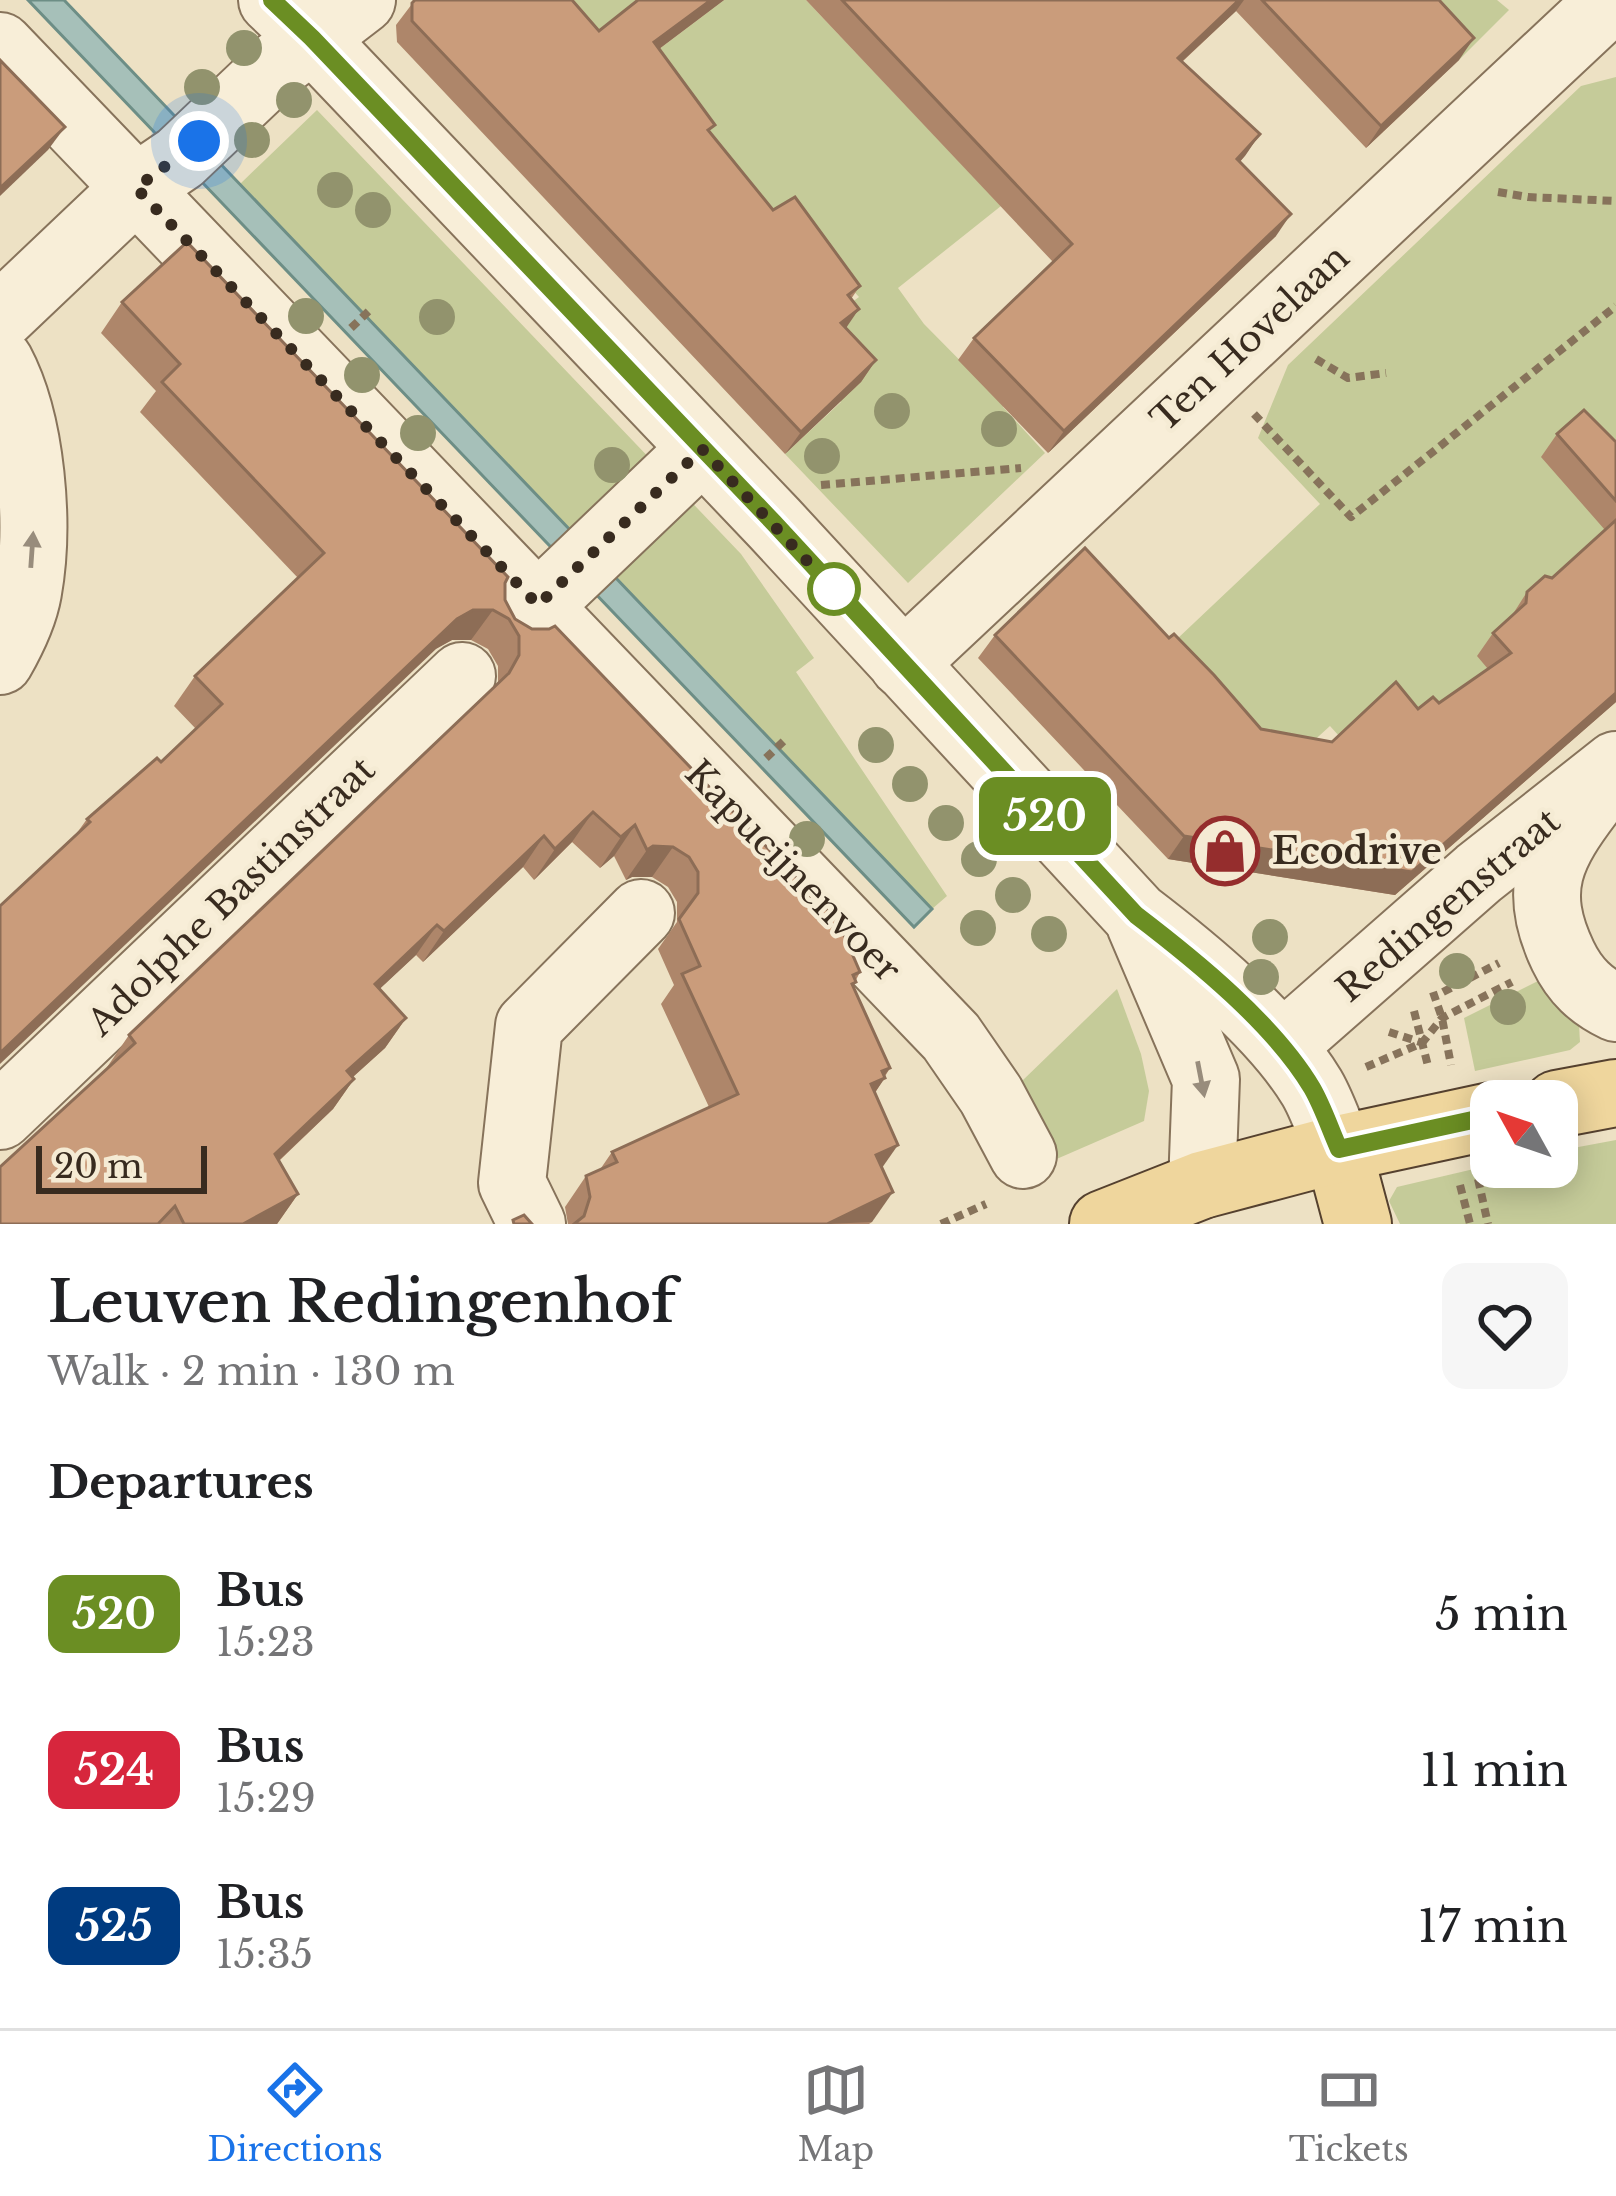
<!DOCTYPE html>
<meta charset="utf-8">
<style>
:root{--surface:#fff;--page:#f6f6f6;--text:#202124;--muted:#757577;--line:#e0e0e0;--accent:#1a73e8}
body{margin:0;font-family:"Libre Baskerville",serif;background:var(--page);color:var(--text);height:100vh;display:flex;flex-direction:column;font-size:45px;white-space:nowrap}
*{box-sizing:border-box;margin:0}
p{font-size:39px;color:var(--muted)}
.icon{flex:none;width:66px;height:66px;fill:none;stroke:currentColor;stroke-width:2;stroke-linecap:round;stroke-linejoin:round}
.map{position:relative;height:1224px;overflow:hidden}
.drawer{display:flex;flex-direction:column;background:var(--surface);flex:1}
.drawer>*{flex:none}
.badge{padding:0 24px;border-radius:18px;font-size:42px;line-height:78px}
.needle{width:78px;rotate:310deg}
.tools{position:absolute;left:1470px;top:1080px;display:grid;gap:24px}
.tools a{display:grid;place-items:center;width:108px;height:108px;border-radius:24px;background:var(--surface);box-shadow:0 6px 30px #0003;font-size:60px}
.scale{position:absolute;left:36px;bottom:30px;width:171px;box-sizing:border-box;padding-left:12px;border:6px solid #382b1f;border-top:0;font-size:33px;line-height:42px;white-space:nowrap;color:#382b1f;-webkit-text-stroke:9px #f5ebd4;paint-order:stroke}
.you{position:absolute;width:60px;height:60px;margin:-30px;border:9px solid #fff;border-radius:50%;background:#1a73e8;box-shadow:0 0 0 18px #1a73e833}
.map>.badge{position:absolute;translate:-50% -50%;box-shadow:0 0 0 6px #fff}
h2{padding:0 48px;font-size:45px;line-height:108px}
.round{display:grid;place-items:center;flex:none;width:126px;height:126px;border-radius:24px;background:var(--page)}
.head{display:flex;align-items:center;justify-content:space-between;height:204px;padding:0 48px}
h1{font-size:57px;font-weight:600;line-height:90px}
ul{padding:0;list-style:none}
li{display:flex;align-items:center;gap:36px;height:156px;padding:0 48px}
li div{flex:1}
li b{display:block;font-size:45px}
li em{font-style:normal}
li .badge{min-width:132px;font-weight:700;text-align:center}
.tab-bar{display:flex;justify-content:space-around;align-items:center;height:168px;border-top:3px solid var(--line);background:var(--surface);font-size:33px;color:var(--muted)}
.tab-bar a{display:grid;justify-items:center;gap:6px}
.tab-bar .selected{color:var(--accent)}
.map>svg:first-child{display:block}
.green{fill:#c5cb99}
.water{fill:#a6c0b9;stroke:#6d8e86;stroke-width:3}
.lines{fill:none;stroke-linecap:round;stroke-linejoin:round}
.minor-casing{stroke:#87735b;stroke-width:70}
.major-casing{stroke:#55412f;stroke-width:70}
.path{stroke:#87735b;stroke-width:8;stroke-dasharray:9 6;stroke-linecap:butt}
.minor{stroke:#f8eed8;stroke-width:66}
.major{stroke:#efd69d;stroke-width:66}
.tree{fill:#92936d}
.wall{fill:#ae866a}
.shaded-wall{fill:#8d6d56}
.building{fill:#ca9c7b;stroke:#8d6d56;stroke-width:3}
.oneway{fill:#988c7c}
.line-casing{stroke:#fff;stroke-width:27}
.line{stroke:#6b8e23;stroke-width:18}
.walk{stroke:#382b1f;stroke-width:12;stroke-dasharray:0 21.6}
.stop-dot{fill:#fff;stroke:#6b8e23;stroke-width:6}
.labels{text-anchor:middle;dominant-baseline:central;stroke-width:9;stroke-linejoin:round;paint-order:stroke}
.street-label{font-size:36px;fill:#382b1f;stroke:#f5ebd4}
.poi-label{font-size:36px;font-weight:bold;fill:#382b1f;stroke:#f5ebd4;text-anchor:start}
</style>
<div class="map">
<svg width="1616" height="1224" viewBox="0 0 1616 1224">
<rect width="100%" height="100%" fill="#ede1c4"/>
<!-- green -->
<g class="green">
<polygon points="537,0 650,0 584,53"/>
<polygon points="724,0 806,0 1001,206 898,288 924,324 1004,405 1003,407 1045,453 908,583 785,454 841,402 823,382 832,317 859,297 838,274 622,77"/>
<polygon points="1408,0 1497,0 1509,10 1459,60 1405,3"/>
<polygon points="1616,77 1616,544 1502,685 1368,768 1330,726 1298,755 1158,657 1320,504 1258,438 1288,365 1581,86"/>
<polygon points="317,110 741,554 814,658 796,672 947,896 932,909 240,184"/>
<polygon points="1540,980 1579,1025 1580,1042 1570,1050 1475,1071 1464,1018"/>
<polygon points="1117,989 1141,1054 1149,1091 1144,1121 1052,1161 1021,1082"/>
<polygon points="1616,1140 1616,1224 1400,1224 1389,1201 1397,1187 1491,1165 1557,1167 1557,1151"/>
</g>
<!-- water -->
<polygon class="water" points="28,0 64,0 932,909 914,927"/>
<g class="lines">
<defs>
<g id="minor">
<path d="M272 0 312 38 774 523 1136 915C1195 960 1274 1025 1312 1088 1323 1107 1330 1129 1338 1149"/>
<polyline points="0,46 951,1037 991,1095 1023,1155"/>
<polyline points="0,317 136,188 180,158 280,63 362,0"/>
<path d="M0 362C32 422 40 525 28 592 24 615 12 640 0 661"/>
<polyline points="520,623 702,449"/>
<polyline points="903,664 1597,13"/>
<path d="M1592 799C1550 854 1531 889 1563 956 1575 981 1591 996 1616 1008"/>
<polyline points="1140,924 1206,1079 1202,1185"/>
<polyline points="1282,1046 1479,873 1616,765"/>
<polyline points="0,1116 462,676"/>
<polyline points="532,1224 512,1183 529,1026 641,913"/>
</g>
<g id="major">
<polyline points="1557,1104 1616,1093"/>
<polyline points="1338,1149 1358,1224"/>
<polyline points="1103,1224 1202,1185 1338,1149 1491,1116"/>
</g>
</defs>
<!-- minor casing -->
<use href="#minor" class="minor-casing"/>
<!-- major casing -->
<use href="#major" class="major-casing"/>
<!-- path -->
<g class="path">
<polyline points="1498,192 1528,197 1616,201"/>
<polyline points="351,328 371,309"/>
<polyline points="1316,359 1348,378 1386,373"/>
<polyline points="1254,414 1351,517 1616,306"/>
<polyline points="821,485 1021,468"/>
<polyline points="766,758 787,738"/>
<polyline points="1433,992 1442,1018 1451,1065"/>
<polyline points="1443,992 1499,963"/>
<polyline points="1414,1011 1428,1066"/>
<polyline points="1389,1032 1420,1042"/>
<polyline points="1366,1067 1422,1043 1442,1018 1512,982"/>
<polyline points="1478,1179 1488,1224"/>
<polyline points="1460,1185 1470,1224"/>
<polyline points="941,1224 986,1204"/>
</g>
<!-- minor -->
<use href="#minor" class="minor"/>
<!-- major -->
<use href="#major" class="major"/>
</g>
<!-- trees -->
<g class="tree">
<circle cx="244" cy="48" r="18"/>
<circle cx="202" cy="87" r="18"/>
<circle cx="294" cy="100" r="18"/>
<circle cx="252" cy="140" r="18"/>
<circle cx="335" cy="190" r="18"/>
<circle cx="373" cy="210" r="18"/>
<circle cx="306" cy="316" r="18"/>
<circle cx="437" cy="317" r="18"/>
<circle cx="362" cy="375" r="18"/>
<circle cx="892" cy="411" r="18"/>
<circle cx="999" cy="429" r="18"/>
<circle cx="418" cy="433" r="18"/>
<circle cx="822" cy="456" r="18"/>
<circle cx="612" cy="465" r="18"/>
<circle cx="876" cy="745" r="18"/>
<circle cx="910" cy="784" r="18"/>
<circle cx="946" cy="823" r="18"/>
<circle cx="807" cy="839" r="18"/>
<circle cx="979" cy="859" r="18"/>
<circle cx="1013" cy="895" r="18"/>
<circle cx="978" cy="928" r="18"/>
<circle cx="1049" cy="934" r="18"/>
<circle cx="1270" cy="937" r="18"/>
<circle cx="1457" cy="971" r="18"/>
<circle cx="1261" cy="977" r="18"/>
<circle cx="1508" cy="1007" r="18"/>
</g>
<!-- wall -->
<g class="wall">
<polygon points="415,0 599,31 638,0 724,0 659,49 710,132 773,210 860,286 851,299 846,328 876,360 861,382 785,454 397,42 396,25"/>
<polygon points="806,0 1439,0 1459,60 1366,148 1236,11 1182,62 1260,134 1240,162 1276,236 1048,453 958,360 974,338 1053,262"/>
<polygon points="122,302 505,583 505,600 515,619 815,910 860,972 853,986 890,1068 875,1093 882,1168 872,1222 869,1224 568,1224 565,1207 586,1176 599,1171 612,1152 709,1107 661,1004 674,985 658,949 677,922 677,902 668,887 652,877 632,877 626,880 614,856 600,868 572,842 534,880 523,867 423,962 416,955 379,989 406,1018 385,1048 353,1077 354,1079 333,1109 279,1161 298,1194 277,1224 0,1224 129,1035 498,683 498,666 488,649 471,640 452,640 74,837 87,819 161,762 196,729 174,706 195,676 298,578 140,412 156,391 101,333"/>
<polygon points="1557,434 1616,442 1616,702 1395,895 1168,859 978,658 995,635 1169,638 1261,729 1332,742 1418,709 1439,703 1488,669 1477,656 1493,633 1511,617 1527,592 1552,578 1605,530 1541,457"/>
</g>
<!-- shaded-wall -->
<g class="shaded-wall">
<polygon points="711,0 724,0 639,64 654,42"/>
<polygon points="1239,0 1244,0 1236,11 1162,80 1178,58"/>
<polygon points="1474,38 1459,60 1366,148 1381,126"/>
<polygon points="65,127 48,150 0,196 0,188"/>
<polygon points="1260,134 1245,156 1222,181 1237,159"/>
<polygon points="1291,214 1276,236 1048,453 1064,431"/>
<polygon points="859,309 844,331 841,323"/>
<polygon points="876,360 861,382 785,454 801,432"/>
<polygon points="473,610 493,610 471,640 452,640 436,649 0,1064 0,1053 457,619"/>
<polygon points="1616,693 1616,702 1395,895 1168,859 1184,836"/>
<polygon points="593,812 572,842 534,880 555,849"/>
<polygon points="635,825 614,856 600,868 621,837"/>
<polygon points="544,836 523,867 423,962 444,931"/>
<polygon points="653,846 673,847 652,877 632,877 626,880 647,850"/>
<polygon points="437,925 416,955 353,1014 375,984"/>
<polygon points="406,1018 385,1048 326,1101 347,1071"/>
<polygon points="890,1068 882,1079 885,1078 864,1108 850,1115 882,1071"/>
<polygon points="354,1079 333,1109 254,1184 275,1154"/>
<polygon points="898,1145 877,1175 876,1155"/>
<polygon points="893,1192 872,1222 827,1224"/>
<polygon points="298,1194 277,1224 243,1224"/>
</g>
<!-- building -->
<g class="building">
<polygon points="415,0 572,0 599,31 638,0 711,0 654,42 715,125 708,130 773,210 795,197 860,286 848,295 859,309 841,323 876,360 801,432 412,21 412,3"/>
<polygon points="842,0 1239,0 1178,58 1260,134 1237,159 1291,214 1064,431 974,338 1072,244"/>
<polygon points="1262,0 1439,0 1474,38 1381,126"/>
<polygon points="0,60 65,127 0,188"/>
<polygon points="187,242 508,577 505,583 505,600 515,619 532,629 549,629 555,626 804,886 815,910 824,907 838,921 860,972 853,975 856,982 852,984 890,1068 882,1071 885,1078 871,1084 898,1145 876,1155 893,1192 827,1224 574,1224 584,1216 590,1197 586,1176 617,1162 612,1152 738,1094 682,974 700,966 679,919 698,893 698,872 689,857 673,847 653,846 647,850 635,825 621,837 593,812 555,849 544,836 444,931 437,925 375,984 406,1018 347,1071 354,1079 275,1154 298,1194 243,1224 184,1224 175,1206 158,1224 0,1224 0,1167 135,1043 129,1035 509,673 519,655 519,636 509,619 493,610 473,610 457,619 0,1053 0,906 90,822 87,819 157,758 161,762 222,704 195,676 324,553 162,382 180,364 122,302"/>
<polygon points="1584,410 1616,442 1616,501 1557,434"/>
<polygon points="1616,520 1616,693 1412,872 1184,836 995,635 1085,548 1169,638 1174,634 1214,675 1261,729 1332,742 1396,682 1418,709 1433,697 1439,703 1511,653 1493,633 1526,603 1527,592 1545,576 1552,578"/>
<polygon points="524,1215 532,1224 514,1224 513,1220"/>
</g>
<!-- one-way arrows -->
<defs><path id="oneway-solid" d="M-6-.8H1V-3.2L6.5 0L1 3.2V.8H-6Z" transform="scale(3)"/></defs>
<g class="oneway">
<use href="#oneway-solid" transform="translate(32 550) rotate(-86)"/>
<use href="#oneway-solid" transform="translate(1201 1079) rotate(79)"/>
</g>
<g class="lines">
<defs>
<path id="line" d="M272 0 312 38 774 523 1136 915C1195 960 1274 1024 1312 1088 1323 1107 1330 1129 1339 1149L1491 1116"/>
</defs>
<!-- line casing -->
<use href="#line" class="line-casing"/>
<!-- line -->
<use href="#line" class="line"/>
<!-- walk -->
<polyline class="walk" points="199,141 136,188 538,605 702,449 838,594 834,589"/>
</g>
<!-- icons -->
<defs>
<symbol id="shop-ring" viewBox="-11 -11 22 22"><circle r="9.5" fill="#f5ebd4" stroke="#952d2d" stroke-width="1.5"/><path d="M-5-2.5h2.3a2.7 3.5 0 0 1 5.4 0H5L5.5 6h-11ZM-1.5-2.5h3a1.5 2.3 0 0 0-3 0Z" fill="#952d2d"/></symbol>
</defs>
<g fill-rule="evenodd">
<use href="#shop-ring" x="1187" y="813" width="76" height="76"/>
</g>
<!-- markers -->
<circle class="stop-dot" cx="834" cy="589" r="24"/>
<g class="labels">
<!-- street labels -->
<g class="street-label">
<text transform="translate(1250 338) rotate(-43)">Ten Hovelaan</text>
<text transform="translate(793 871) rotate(46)">Kapucijnenvoer</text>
<text transform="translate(231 896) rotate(-44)">Adolphe Bastinstraat</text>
<text transform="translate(1448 905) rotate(-40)">Redingenstraat</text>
</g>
<!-- poi labels -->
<g class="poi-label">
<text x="1272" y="851">Ecodrive</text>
</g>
</g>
</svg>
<div class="tools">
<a><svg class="needle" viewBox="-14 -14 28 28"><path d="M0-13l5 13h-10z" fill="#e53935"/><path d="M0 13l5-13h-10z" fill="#757577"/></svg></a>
</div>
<div class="scale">20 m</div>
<div class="you" style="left:199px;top:141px"></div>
<b class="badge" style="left:1045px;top:816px;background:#6b8e23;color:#fff">520</b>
</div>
<section class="drawer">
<div class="head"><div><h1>Leuven Redingenhof</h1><p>Walk · 2 min · 130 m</p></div><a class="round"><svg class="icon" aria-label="heart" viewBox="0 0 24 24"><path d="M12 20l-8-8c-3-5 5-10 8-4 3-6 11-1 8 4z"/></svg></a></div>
<h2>Departures</h2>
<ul>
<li><span class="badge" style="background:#6b8e23;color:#fff">520</span><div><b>Bus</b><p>15:23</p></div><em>5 min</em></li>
<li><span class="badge" style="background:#d7263d;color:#fff">524</span><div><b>Bus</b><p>15:29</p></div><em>11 min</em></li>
<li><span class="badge" style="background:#003b80;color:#fff">525</span><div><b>Bus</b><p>15:35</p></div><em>17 min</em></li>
</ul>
</section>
<nav class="tab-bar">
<a class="selected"><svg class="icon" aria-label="directions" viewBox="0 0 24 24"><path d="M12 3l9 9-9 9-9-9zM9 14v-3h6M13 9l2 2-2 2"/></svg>Directions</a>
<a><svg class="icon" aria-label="map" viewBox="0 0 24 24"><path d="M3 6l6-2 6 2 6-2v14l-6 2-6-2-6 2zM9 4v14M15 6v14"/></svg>Map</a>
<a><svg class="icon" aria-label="tickets" viewBox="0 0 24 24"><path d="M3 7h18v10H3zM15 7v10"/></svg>Tickets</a>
</nav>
